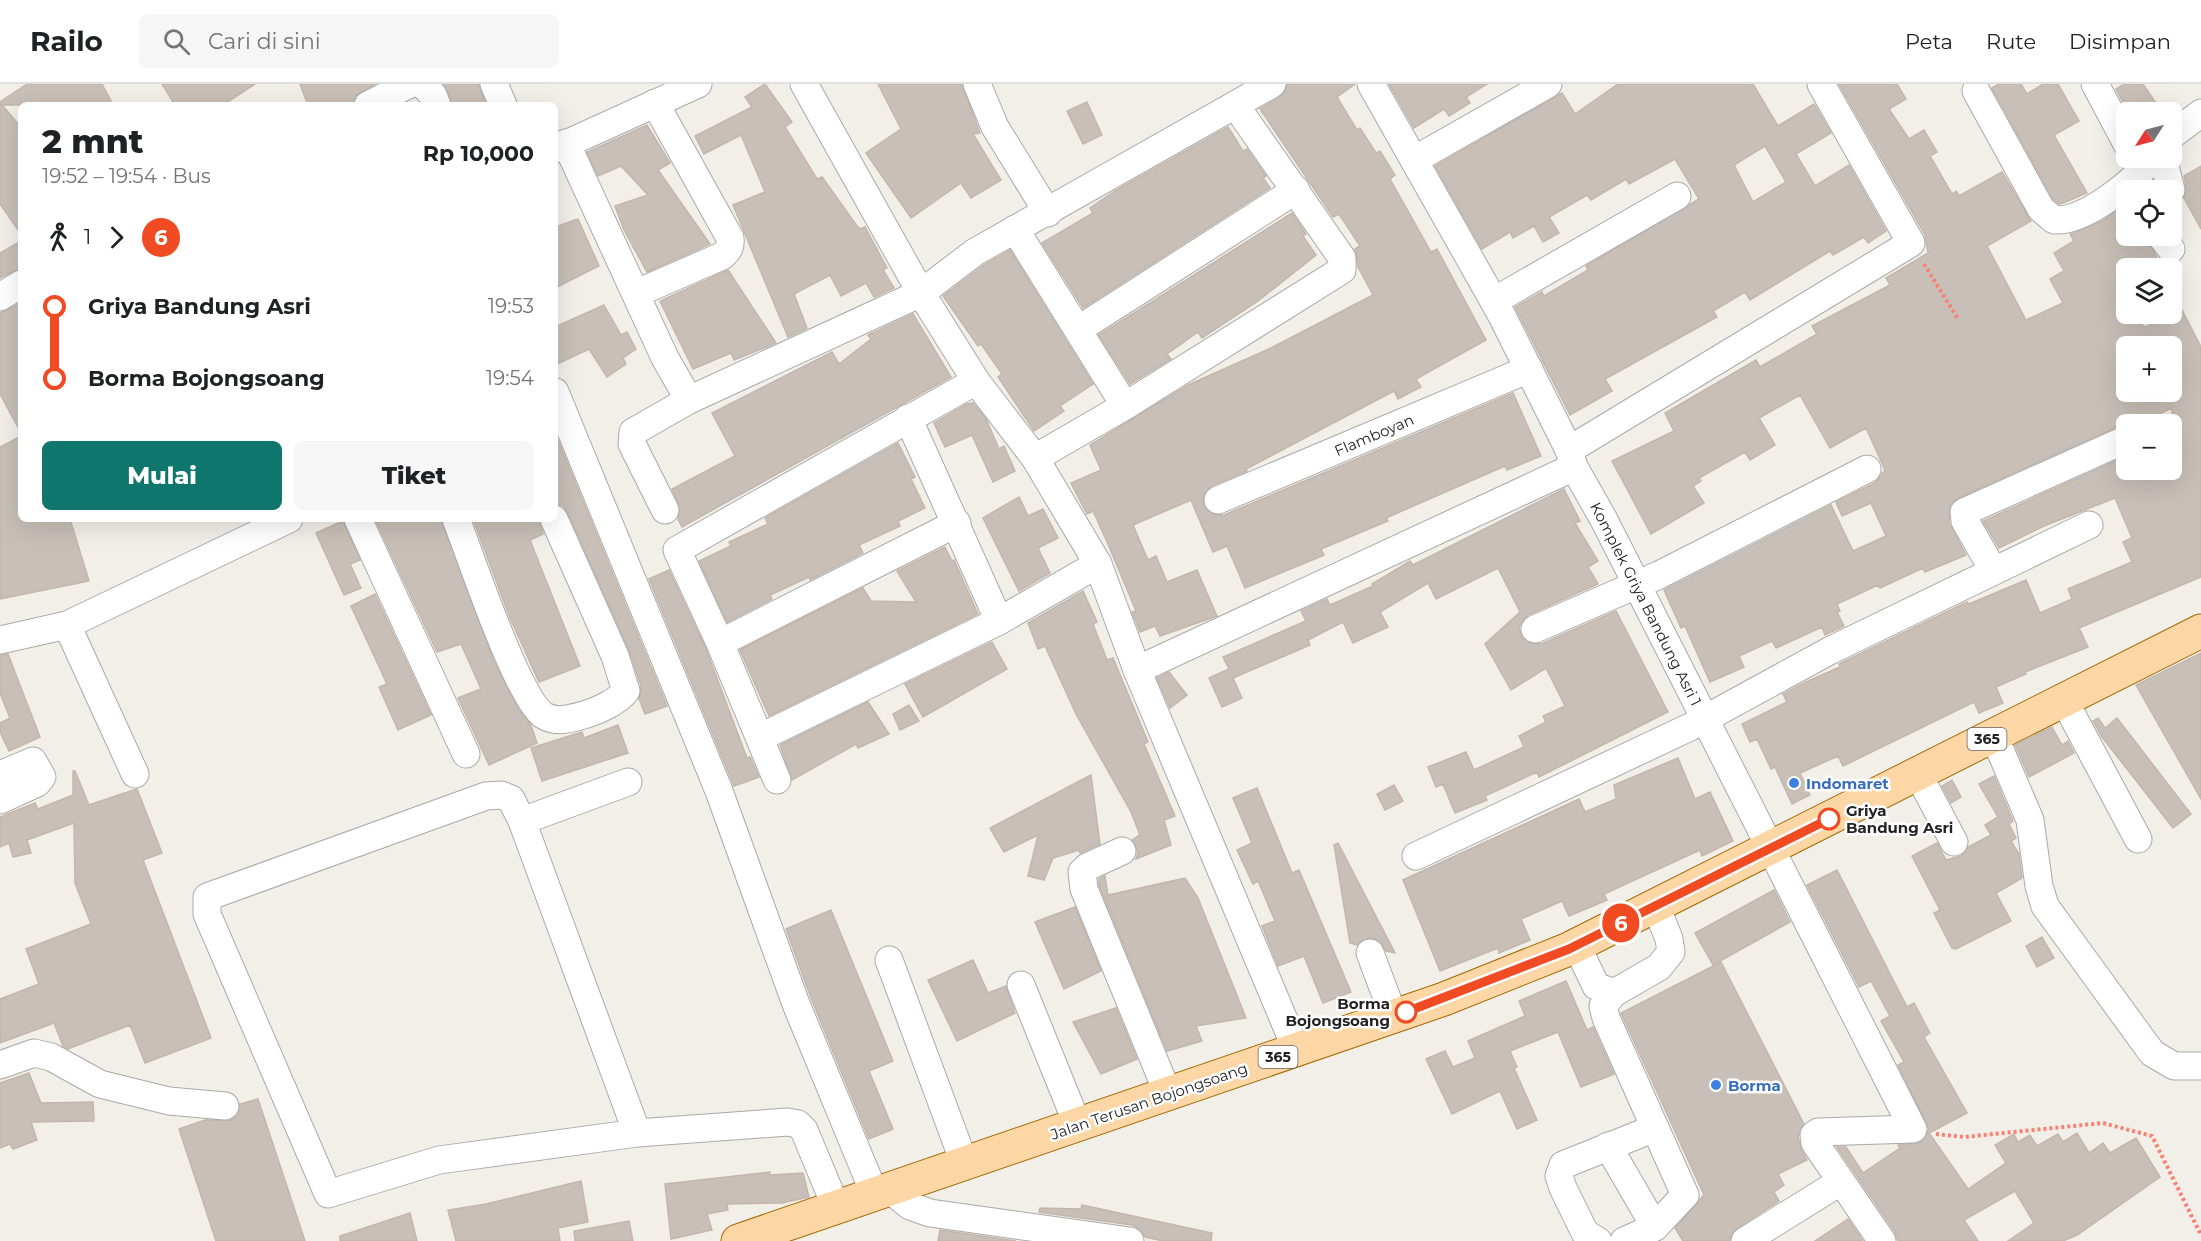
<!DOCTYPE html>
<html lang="id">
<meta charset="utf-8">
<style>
:root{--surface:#fff;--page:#f6f6f6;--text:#202124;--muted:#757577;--line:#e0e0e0;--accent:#0f766e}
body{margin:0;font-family:Montserrat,sans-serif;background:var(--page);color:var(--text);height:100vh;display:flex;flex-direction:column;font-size:22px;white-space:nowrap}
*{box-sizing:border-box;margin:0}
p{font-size:20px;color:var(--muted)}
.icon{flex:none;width:33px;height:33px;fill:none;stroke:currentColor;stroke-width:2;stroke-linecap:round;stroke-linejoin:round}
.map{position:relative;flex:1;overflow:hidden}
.details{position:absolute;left:18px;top:18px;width:540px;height:420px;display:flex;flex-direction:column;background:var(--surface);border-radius:9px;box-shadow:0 6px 24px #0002}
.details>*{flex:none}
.badge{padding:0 12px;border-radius:20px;font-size:21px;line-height:39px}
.needle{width:39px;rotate:234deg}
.controls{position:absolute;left:2116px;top:18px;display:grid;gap:12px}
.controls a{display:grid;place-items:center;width:66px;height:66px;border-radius:9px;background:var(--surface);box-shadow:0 6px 24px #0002;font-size:30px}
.map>.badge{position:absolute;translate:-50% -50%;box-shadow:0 0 0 3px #fff}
.legs{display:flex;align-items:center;gap:9px;height:66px;padding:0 24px;font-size:20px}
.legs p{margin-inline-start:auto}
.summary{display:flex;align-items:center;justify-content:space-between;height:102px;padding:0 24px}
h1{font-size:33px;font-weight:800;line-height:45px}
.button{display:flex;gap:12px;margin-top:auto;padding:12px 24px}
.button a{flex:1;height:69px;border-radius:9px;background:var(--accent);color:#fff;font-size:24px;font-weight:800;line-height:69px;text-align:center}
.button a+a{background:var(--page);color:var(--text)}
ul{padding:0 24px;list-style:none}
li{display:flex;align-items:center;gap:21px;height:72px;font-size:22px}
li i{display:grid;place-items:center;width:9px;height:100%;margin:0 8px;background:currentColor}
li i::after{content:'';width:15px;height:15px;margin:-8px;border:4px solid;border-radius:50%;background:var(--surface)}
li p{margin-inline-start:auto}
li:first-child i{background:linear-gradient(#0000 50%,currentColor 0)}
li:last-child i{background:linear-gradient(currentColor 50%,#0000 0)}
header{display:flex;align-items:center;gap:36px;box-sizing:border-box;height:84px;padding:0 30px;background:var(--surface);border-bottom:2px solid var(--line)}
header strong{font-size:28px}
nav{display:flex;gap:33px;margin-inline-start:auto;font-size:21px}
.search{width:420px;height:54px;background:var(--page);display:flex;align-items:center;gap:15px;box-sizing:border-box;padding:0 21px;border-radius:9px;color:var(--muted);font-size:22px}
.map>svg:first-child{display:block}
.building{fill:#c7bfb8;stroke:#c4b6ab;stroke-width:1.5;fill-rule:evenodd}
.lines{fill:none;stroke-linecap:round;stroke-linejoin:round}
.minor-casing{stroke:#a9a9a9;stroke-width:29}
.major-casing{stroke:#a06b00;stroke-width:35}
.path{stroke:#fa8072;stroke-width:4;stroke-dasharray:3 3;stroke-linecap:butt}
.minor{stroke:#fff;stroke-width:27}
.major{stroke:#fcd6a4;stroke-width:33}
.line-1-casing{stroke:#fff;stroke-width:14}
.line-1{stroke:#f04b23;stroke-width:9}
.shop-dot{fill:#3f7fe0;stroke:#fff;stroke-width:2}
.stop-1-dot{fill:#fff;stroke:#f04b23;stroke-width:3}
.labels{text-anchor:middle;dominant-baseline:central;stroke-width:5;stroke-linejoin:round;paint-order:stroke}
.shield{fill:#fff;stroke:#646464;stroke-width:1.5}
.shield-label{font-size:14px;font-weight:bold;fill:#222}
.street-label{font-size:15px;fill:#222;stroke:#fff}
.shop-label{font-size:15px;font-weight:bold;fill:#366cbe;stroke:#fff;text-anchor:start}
.stop-label{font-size:15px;font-weight:bold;fill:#222;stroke:#fff;text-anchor:start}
</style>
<header>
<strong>Railo</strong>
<div class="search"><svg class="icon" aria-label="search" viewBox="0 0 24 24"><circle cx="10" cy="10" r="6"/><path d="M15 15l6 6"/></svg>Cari di sini</div>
<nav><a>Peta</a><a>Rute</a><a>Disimpan</a></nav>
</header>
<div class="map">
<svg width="2201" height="1157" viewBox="0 0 2201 1157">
<rect width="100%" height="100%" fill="#f2efe9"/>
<!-- building -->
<g class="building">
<polygon points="27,0 102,0 113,21 2,21 21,43 21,150 0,120 0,18"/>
<polygon points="162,0 255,0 223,21 175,21"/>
<polygon points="300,0 375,0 355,12 352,21 308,21"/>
<polygon points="444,0 479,0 486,21 452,21"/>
<polygon points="765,0 792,38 785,43 817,95 822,93 857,142 861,145 865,143 887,184 883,186 894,204 874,213 866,199 841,212 830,191 794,210 807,244 788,253 733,121 765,108 741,51 704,70 695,52 752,23 745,13"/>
<polygon points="878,0 962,0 980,49 973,50 1001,96 971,114 961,99 911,134 866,69 901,45"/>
<polygon points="1288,0 1355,0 1337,13 1357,46 1360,44 1376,69 1380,67 1395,91 1390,95 1431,168 1437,165 1486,256 1416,295 1421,303 1398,315 1394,307 1246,385 1247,387 1211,402 1203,413 1204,423 1215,431 1224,431 1513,309 1541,372 1507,386 1505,382 1386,434 1388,437 1321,465 1324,471 1245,504 1227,462 1213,468 1191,416 1133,441 1148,476 1156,472 1167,498 1197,486 1217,532 1160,552 1155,542 1140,548 1132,528 1136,527 1108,460 1093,427 1087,430 1071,399 1101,386 1090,361 1188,301 1273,263 1373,211 1358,183 1355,165 1360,162 1339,130 1333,133 1260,25 1280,13"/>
<polygon points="1389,0 1487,0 1466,13 1470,19 1449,32 1444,25 1414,44"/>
<path d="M1618 0H1753L1778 42 1814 20 1831 49 1796 70 1815 102 1849 81 1886 147 1868 159 1864 153 1833 171 1830 167 1750 216 1745 208 1713 227 1717 233 1605 295 1612 307 1570 331 1515 223 1542 208 1544 212 1588 186 1586 182 1699 115 1675 75 1629 100 1626 95 1591 116 1587 111 1549 133 1559 149 1543 158 1534 142 1513 154 1510 148 1482 165 1435 82 1562 9 1575 30ZM1765 62 1786 98 1753 118 1734 81Z"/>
<path d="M1839 0H1897L1906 15 1889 25 1909 55 1924 46 1937 68 1930 72 1952 110 1956 107 1959 112 2002 88 2031 137 1987 162 2026 236 2063 219 2050 195 2064 187 2054 169 2074 157 2070 150 2102 137 2123 123 2127 131V152H2146L2162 184H2119L2127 199V230H2137L2143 242 2146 243 2181 224 2201 263V493L2079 544 2088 563 2025 588 2026 590 1996 603 2003 619 1979 629 1974 618 1843 682 1838 672 1800 689 1810 711 1792 720 1775 683 1771 685 1757 655 1750 658 1742 640 1787 618 1783 610 1808 597 1840 583 1839 580 1967 518 1969 520 2026 496 2040 529 2072 515 2068 505 2132 478 2123 458 2132 454 2115 414 2044 442 1999 464 1983 437 2127 372V386H2172V324L2138 340 2121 341 1958 414 1950 421 1949 439 1966 471 1925 488 1923 484 1880 504 1878 501 1837 520 1840 527 1837 528 1844 542 1825 551 1822 543 1776 564 1772 557 1739 572 1744 583 1710 598 1685 542 1681 544 1664 506 1831 421 1853 467 1886 452 1871 419 1842 432 1836 418 1875 399 1885 386 1866 344 1830 364 1800 311 1759 334 1775 361 1750 376 1745 368 1699 394 1701 397 1693 402 1704 419 1651 450 1612 377 1674 347 1665 329 1756 276 1760 283 1817 250 1812 242 1890 201 1886 194 1928 169 1925 151ZM2127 262H2172V308H2146L2127 317Z"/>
<polygon points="1999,0 2021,0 2027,10 2043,0 2058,0 2079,37 2054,51 2087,109 2063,119 2059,120 2053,115 1992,4"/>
<polygon points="2124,0 2143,0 2162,28 2128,28 2116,5"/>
<polygon points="1087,18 1102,51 1083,60 1067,27"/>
<polygon points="647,41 670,79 658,86 710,160 647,188 624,146 615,122 648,111 621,82 598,92 587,68"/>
<polygon points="1228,43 1243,67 1247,65 1266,92 1263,94 1270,104 1083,224 1042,159 1093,129 1090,124 1115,107"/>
<polygon points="2201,82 2201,145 2184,114 2186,103 2184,92"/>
<polygon points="1292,129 1306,150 1303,152 1316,171 1258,217 1202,254 1198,248 1167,270 1171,275 1130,300 1099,251"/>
<polygon points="578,135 599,182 555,204 555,143"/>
<polygon points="21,157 21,184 0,194 0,169"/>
<polygon points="1010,166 1093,300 1060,322 1064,327 1034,347 998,293 1002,290 981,260 978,262 943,212 984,181"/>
<polygon points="728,186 776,259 734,276 731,269 693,285 660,217"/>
<polygon points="21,219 21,349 0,310 0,229"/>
<polygon points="604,221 621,251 627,248 636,265 623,274 626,280 607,293 589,265 555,281 555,243"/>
<polygon points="913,230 951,293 682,443 678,435 679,420 672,405 735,372 712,329 832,268 839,280 871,255 868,251"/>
<polygon points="973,319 986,335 999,365 1004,362 1015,387 993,398 972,351 945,363 934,339 967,320"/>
<polygon points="555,349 667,622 645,630 639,615 641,602 629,566 568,429 563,422 555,419"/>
<polygon points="21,352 21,435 70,435 89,497 0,515 0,363"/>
<polygon points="898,359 915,393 911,395 925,424 898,437 900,442 859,461 863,469 810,496 809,493 770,511 772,515 727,538 699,477 731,462 729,458 768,440 765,434"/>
<polygon points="1564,405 1580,437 1575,439 1598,477 1588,483 1598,500 1528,531 1519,543 1521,552 1526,558 1541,560 1616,527 1668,628 1539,693 1537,688 1485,712 1487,716 1455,729 1443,700 1436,703 1428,683 1466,668 1474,686 1524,663 1519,652 1546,638 1543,632 1565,622 1546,584 1511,606 1485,560 1520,528 1498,484 1436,515 1428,499 1380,528 1388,543 1353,559 1343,538 1308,556 1310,561 1233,594 1242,614 1222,623 1209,594 1229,585 1223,573 1306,537 1301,527 1327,515 1330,521 1373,502 1372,500 1410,477 1413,481"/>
<polygon points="1019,413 1028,432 1043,425 1058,454 1038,464 1050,489 1019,507 983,434"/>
<polygon points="375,435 441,435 494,577 519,626 531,641 537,659 489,681 458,614 481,605 461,560 437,568"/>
<polygon points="473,435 539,435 543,450 530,456 580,582 539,598 510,534"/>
<polygon points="343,437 360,476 350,480 361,504 344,511 316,449"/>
<polygon points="945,463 952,477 954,476 978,530 769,632 740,566 863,504 871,517 916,518 897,487"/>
<polygon points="669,486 706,565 747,674 750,673 759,693 734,702 649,495"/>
<polygon points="1083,507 1097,538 1093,540 1107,576 1113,574 1148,658 1144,660 1175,732 1164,736 1171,761 1136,775 1138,768 1132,756 1140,751 1131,728 1076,630 1045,562 1038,565 1028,539"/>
<polygon points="375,510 431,631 398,646 379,603 387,600 351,522"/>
<polygon points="992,558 1007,585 923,633 905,600"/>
<polygon points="2201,569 2201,715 2136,601"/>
<polygon points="8,570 40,653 9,667 0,648 0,639 10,634 0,609 0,571"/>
<polygon points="1169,588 1187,611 1170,624 1157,594"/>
<polygon points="868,618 889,650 858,664 856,660 792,696 780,661"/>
<polygon points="909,621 919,637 900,646 893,630"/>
<polygon points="2098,634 2105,644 2117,634 2191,730 2173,744 2102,653 2093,637"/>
<polygon points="618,641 628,669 542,697 531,664 582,648 584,654"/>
<polygon points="2052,643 2062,661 2068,657 2074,669 2029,693 2015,661"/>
<polygon points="1678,674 1695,715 1710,708 1733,757 1702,772 1700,766 1604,810 1607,816 1569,832 1562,817 1521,835 1530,856 1499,869 1498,864 1440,887 1403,796 1579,715 1585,728 1616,715 1614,701"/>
<polygon points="73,687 75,687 89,721 137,705 162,769 143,776 211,954 145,979 130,941 68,965 63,962 54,939 0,959 0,915 39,900 26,865 91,840 75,799 74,739 27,756 31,769 13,773 9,759 0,763 0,733 35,719 38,725 73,711"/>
<polygon points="1091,691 1100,760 1080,769 1079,766 1053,774 1044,796 1028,792 1038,751 1004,768 990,744"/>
<polygon points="1994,692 2013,737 2009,740 2016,754 2011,757 2019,770 2022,794 1996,809 2011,837 1956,865 1952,864 1934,829 1940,826 1912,772 1937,759 1946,776 1961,772 1968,763 1991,751 1985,741 1998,733 1979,700"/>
<polygon points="1952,696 1961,713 1951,719 1942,702"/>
<polygon points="1394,701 1403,717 1385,726 1377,710"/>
<polygon points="1257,704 1292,789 1299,786 1351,908 1323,919 1304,872 1278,882 1262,842 1275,837 1258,797 1253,800 1237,766 1252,759 1233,714"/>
<polygon points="1338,759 1395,869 1386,867 1380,857 1373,854 1364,855 1357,861 1350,859 1334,761"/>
<polygon points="1837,786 1907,923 1914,919 1930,949 1924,953 1967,1029 1929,1049 1968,1105 2006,1079 1995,1061 2014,1050 2018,1058 2030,1051 2037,1062 2058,1050 2063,1058 2077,1049 2089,1069 2103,1059 2110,1069 2136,1054 2160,1093 2077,1151 2063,1157 2008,1157 2034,1139 2015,1107 1964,1136 1978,1157 1898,1157 1895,1148 1837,1063 1846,1063 1863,1089 1900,1064 1898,1061 1921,1058 1929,1045 1898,981 1904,978 1881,937 1890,932 1871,897 1859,903 1807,801"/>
<polygon points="1105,792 1108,811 1185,794 1198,814 1246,934 1196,942 1202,957 1167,967 1099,801 1099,795"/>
<polygon points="1774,806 1790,838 1713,881 1695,849"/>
<polygon points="1075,823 1101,887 1064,905 1035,838"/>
<polygon points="831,826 893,977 869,987 893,1045 869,1055 811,914 786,845"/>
<polygon points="2042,853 2054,874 2037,883 2026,862"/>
<polygon points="973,876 988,909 1006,902 1015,929 957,957 928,896"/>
<polygon points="1721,878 1804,1040 1798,1053 1802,1067 1807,1076 1778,1090 1784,1101 1774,1108 1779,1117 1737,1144 1729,1157 1683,1157 1675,1144 1704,1111 1621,929"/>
<polygon points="1566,897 1587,946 1593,943 1614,990 1581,1003 1558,948 1510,967 1517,983 1514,984 1537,1036 1517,1045 1500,1007 1452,1030 1426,975 1445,967 1453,983 1475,974 1468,957 1525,932 1519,917"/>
<polygon points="1116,924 1137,975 1101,990 1073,938"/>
<polygon points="29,989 41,1019 93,1018 94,1037 31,1038 37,1056 13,1065 10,1060 0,1064 0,999"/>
<polygon points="258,1015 305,1157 216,1157 179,1045 205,1036 231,1036 238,1031 240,1020"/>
<polygon points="770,1088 770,1091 803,1089 809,1113 782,1119 727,1120 728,1126 707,1130 712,1146 671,1155 665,1100"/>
<polygon points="581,1097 588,1138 558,1144 560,1157 456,1157 448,1126 486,1120"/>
<polygon points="1082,1121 1212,1149 1211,1157 1163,1157 1145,1153 1140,1145 1132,1141 1039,1128 1040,1124 1081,1125"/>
<polygon points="410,1129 417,1157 340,1157 340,1152"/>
<polygon points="1848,1135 1863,1157 1815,1157"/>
<polygon points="629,1137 633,1157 575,1157 574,1147"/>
<polygon points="940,1146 1016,1157 938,1157"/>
</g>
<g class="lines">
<defs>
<g id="minor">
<polyline points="422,0 433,11 437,21"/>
<polyline points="494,0 503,21"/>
<polyline points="804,0 921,209 975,168 1272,0"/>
<polyline points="977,0 995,43 1048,129"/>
<polyline points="1371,0 1501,230 1569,366 1574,383 1603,434 1913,1045 1818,1048 1814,1051 1815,1059 1882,1157"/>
<polyline points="2095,0 2127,60"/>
<path d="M1976 7 2041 125 2054 136C2086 138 2134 97 2153 74"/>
<polyline points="368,21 410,0"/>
<polyline points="2172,51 2201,29"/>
<polyline points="566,59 665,274 689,316 921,209 976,297 1035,374 1098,480 1137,586 1297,967"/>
<polyline points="555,65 698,0"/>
<polyline points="2163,74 2171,106"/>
<polyline points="1414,76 1548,0"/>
<polyline points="1015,145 1125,322"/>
<polyline points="2161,152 2171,165"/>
<path d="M637 209 722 172C729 166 731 163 730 154L655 19"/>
<polyline points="0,213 21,200"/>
<polyline points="1494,217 1677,112"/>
<polyline points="1079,245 1296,106"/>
<polyline points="555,308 719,707 796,920 875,1111"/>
<polyline points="1569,366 1911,159 1821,0"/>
<polyline points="1035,374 1125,322 1342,186 1342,174 1236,22"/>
<polyline points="1218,416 1529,285"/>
<polyline points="665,426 632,360 633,348 689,316"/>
<polyline points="358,435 466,670"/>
<path d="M456 435C471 473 517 612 543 631 556 640 573 634 587 630 600 626 618 617 626 607L615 572 554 435"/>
<polyline points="1993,486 1965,437 1964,428 2127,355"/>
<polyline points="999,537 1098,480"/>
<polyline points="67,541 135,690"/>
<polyline points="1535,545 1659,491 1867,385"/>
<polyline points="0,556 67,541 289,435"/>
<polyline points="720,559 957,439"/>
<polyline points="1137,586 1574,383"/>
<polyline points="2064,616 2138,755"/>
<polyline points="1994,652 2030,736 2039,802 2045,822 2152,969 2174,982 2201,982"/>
<polyline points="761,653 999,537 908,334"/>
<polyline points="1918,690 1954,758"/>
<polyline points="0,691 33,677 42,693 37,699 0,716"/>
<polyline points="777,696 720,559 677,466 976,297"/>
<polyline points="522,737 628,698"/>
<polyline points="1122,767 1087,783 1082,788 1084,805 1168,1010"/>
<polyline points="1416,772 1690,643 1831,566 2089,441"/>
<polyline points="1577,862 1596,902 1614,909 1659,883 1671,868 1669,855 1656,822"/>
<polyline points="1370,869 1394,933"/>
<polyline points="889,876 965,1081"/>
<polyline points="1021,901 1078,1042"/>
<polyline points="1614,909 1603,922 1606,934 1685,1111 1655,1143 1624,1157"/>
<polyline points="0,981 34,969 51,973 100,1000 169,1017 225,1022"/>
<polyline points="637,1049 522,737 511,715 501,711 486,712 207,813 207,830 328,1110 439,1076 637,1049 788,1038 798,1040 804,1046 836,1123"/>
<polyline points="1608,1062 1655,1143"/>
<polyline points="890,1106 910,1122 930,1129 1130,1157"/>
<polyline points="1598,1157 1585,1149 1563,1104 1559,1092 1563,1081 1655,1044"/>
<polyline points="1745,1157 1840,1098"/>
</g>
<polyline id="major" points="738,1157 1444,915 1569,865 2201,547"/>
</defs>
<!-- minor casing -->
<use href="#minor" class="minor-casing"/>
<!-- major casing -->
<use href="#major" class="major-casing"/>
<!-- path -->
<g class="path">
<polyline points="1924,180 1958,235"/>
<polyline points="1936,1050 1964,1053 2103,1039 2152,1052 2201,1151"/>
</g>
<!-- minor -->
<use href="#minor" class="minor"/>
<!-- major -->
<use href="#major" class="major"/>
</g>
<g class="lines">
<defs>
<polyline id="line-1" points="1406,928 1569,865 1829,735"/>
</defs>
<!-- line-1 casing -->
<use href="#line-1" class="line-1-casing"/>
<!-- line-1 -->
<use href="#line-1" class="line-1"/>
</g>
<!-- markers -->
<g class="shop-dot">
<circle cx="1794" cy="699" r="6"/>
<circle cx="1716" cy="1001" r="6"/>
</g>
<g class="stop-1-dot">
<circle cx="1829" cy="735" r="10"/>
<circle cx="1406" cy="928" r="10"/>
</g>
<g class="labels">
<!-- shield labels -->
<g class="shield">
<rect x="1967.5" y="644" width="39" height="22" rx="4.5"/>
<rect x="1258.5" y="962" width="39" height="22" rx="4.5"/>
</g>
<g class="shield-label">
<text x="1987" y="655">365</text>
<text x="1278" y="973">365</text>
</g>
<!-- street labels -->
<g class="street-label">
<text transform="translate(1374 351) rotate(-23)">Flamboyan</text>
<text transform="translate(1646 520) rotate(63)">Komplek Griya Bandung Asri 1</text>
<text transform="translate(1149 1017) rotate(-19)">Jalan Terusan Bojongsoang</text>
</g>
<!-- shop labels -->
<g class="shop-label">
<text x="1806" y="699">Indomaret</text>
<text x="1728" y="1001">Borma</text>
</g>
<!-- stop labels -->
<g class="stop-label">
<text x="1846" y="726">Griya<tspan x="1846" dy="17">Bandung Asri</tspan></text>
<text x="1390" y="919" text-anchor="end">Borma<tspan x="1390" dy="17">Bojongsoang</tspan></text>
</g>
</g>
</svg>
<div class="controls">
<a><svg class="needle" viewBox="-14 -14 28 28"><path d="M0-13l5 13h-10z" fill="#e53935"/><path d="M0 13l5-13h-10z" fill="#757577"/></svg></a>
<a><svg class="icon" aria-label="locate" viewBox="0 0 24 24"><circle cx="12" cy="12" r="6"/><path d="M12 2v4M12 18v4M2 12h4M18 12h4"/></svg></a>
<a><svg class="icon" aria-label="layers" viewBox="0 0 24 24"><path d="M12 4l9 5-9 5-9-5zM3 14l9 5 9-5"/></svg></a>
<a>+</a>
<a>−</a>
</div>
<b class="badge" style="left:1621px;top:839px;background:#f04b23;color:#fff">6</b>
<section class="details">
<div class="summary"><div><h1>2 mnt</h1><p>19:52 – 19:54 · Bus</p></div><b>Rp 10,000</b></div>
<div class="legs"><svg class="icon" aria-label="walk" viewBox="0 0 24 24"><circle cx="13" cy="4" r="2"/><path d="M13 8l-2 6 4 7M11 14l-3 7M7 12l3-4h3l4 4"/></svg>1<svg class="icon" aria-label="forward" viewBox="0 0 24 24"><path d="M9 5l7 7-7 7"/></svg><b class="badge" style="background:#f04b23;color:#fff">6</b></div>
<ul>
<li><i style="color:#f04b23"></i><b>Griya Bandung Asri</b><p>19:53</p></li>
<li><i style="color:#f04b23"></i><b>Borma Bojongsoang</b><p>19:54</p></li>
</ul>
<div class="button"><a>Mulai</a><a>Tiket</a></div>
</section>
</div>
